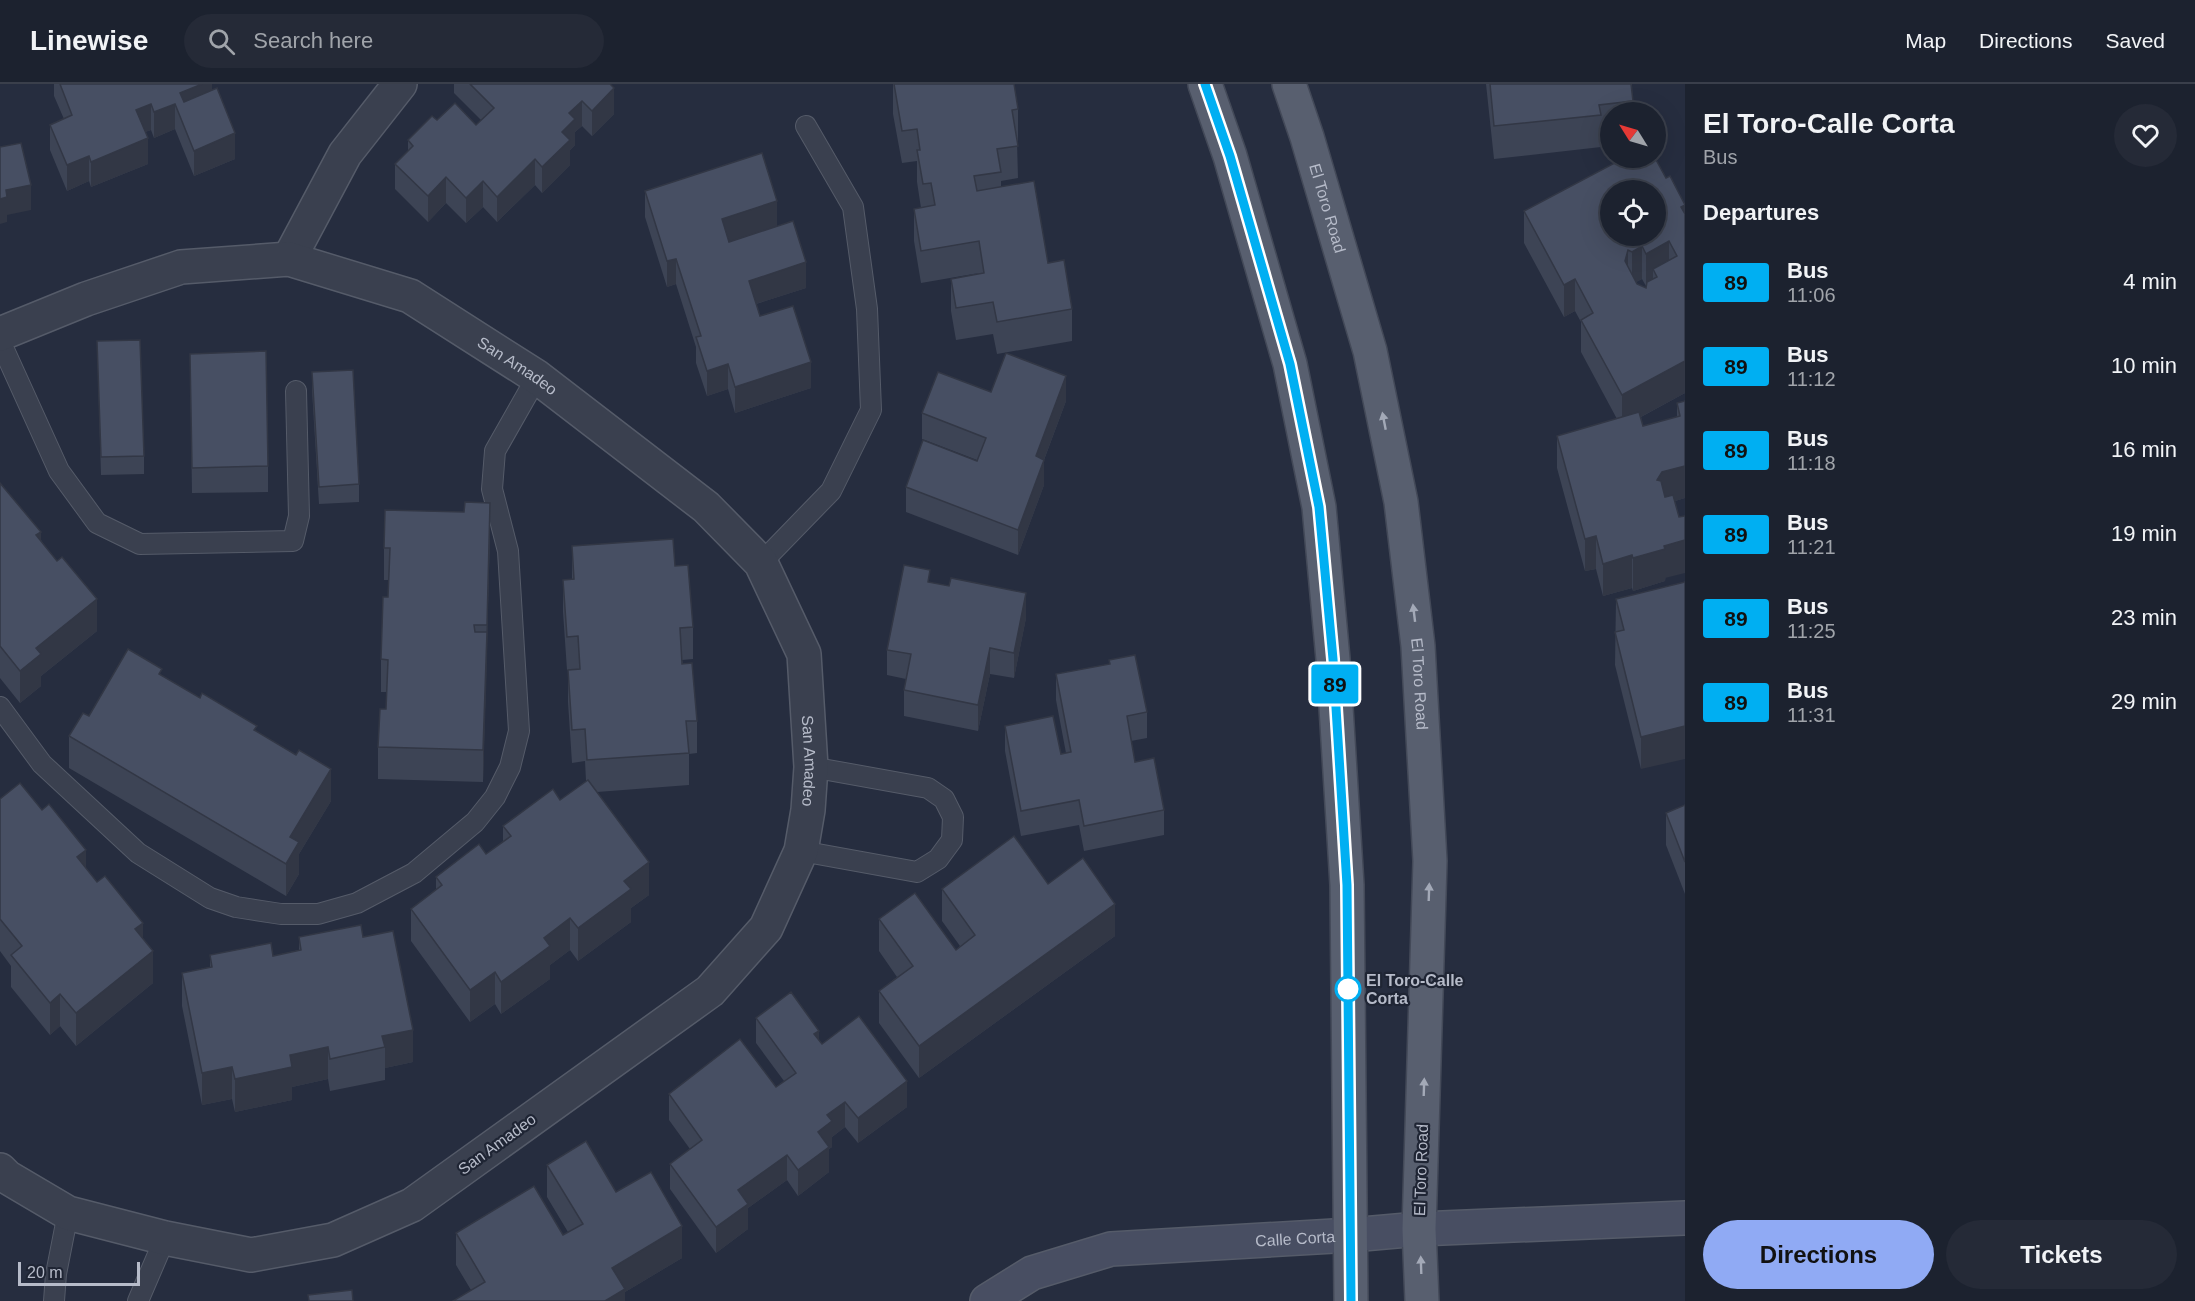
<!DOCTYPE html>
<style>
:root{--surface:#1c222f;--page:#252a37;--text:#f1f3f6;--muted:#a0a4aa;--line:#3a3f4b;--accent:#90aaf4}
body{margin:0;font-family:Arial,sans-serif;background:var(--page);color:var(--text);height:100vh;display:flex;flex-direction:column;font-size:22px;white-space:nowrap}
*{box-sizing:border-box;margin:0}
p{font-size:20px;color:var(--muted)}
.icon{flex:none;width:33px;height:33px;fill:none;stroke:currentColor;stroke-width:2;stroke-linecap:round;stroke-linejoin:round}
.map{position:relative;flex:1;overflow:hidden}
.side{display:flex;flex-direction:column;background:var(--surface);width:510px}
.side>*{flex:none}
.badge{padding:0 12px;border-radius:4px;font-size:21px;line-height:39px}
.needle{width:39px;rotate:307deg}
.fabs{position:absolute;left:1600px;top:18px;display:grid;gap:12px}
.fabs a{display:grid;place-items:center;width:66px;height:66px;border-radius:50%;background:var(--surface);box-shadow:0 6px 24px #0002,0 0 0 2px var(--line);font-size:30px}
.scale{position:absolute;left:18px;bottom:15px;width:122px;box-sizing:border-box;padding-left:6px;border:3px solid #b6bbc9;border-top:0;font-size:16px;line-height:21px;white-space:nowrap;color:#b6bbc9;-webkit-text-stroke:4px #1f2534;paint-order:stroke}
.map>.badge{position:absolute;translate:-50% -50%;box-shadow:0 0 0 3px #fff}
h2{padding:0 18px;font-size:22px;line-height:54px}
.round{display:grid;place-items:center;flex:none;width:63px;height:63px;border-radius:32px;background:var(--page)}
.overview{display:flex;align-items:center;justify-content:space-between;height:102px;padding:0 18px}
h1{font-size:28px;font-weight:600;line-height:45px}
.cta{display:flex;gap:12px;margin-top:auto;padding:12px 18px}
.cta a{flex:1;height:69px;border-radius:36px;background:var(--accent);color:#111;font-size:24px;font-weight:600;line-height:69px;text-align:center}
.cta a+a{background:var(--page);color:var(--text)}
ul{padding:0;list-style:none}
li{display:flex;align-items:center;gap:18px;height:84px;padding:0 18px}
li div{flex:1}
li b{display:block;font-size:22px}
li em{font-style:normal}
li .badge{min-width:66px;font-weight:700;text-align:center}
header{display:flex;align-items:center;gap:36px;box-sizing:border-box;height:84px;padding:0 30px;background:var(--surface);border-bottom:2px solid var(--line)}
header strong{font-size:28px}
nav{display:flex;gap:33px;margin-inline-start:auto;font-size:21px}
.search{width:420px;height:54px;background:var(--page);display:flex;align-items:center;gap:15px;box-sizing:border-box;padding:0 21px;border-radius:33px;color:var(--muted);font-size:22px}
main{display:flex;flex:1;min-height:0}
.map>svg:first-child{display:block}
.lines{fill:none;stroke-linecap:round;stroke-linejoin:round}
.lane-casing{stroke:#555b69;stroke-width:22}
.street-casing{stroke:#555b69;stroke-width:36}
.secondary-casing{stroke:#555b69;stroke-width:36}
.primary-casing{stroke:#434958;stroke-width:36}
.lane{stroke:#3a404f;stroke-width:20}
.street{stroke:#3a404f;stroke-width:33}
.secondary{stroke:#484e62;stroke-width:33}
.primary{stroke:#585f6f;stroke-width:33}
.wall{fill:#3d4455;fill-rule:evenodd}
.shaded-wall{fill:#323745}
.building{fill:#474f63;stroke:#323745;stroke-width:1.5;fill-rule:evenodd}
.oneway{fill:#a3a9b7}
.line-casing{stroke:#fff;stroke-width:14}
.line{stroke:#00aff2;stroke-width:9}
.stop-dot{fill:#fff;stroke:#00aff2;stroke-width:3}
.labels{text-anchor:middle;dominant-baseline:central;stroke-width:4.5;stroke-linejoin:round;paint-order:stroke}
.street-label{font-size:16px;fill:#b6bbc9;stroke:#1f2534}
.stop-label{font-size:16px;font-weight:bold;fill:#b6bbc9;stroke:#1f2534;text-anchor:start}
</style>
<header>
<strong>Linewise</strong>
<div class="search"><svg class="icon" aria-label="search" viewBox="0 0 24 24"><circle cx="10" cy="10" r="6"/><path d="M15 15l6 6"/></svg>Search here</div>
<nav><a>Map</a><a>Directions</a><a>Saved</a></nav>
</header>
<main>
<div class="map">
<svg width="1685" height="1217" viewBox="0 0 1685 1217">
<rect width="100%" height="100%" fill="#262d3f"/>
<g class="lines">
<defs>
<g id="lane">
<polyline points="0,257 59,387 97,439 140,460 293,457 299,432 296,307"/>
<polyline points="761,479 831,407 871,326 867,225 853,123 806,42"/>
<polyline points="0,623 42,680 138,769 210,814 236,823 281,830 318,830 357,819 414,789 475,738 495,713 510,683 519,647 508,467 492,405 495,367 537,293"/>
<polyline points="801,767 917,788 938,775 952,756 953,733 944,715 928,704 811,683"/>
<polyline points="54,1217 56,1190 68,1129"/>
<polyline points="138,1217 165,1154"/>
</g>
<g id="street">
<polyline points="289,175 345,70 400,0"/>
<path id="s1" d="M0 250 86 215 181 183 289 175 410 212 537 293 706 423 761 479 804 570 811 683 808 726 801 767 766 844 710 907 412 1121 333 1156 251 1171 165 1154 68 1129 7 1093 0 1086"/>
</g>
<g id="secondary">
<path id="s2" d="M987 1217 1032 1189 1111 1165 1351 1151 1419 1145 1685 1134"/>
</g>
<g id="primary">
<polyline points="1205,0 1230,72 1290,280 1319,423 1333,575 1347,801 1351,1217"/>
<path id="s3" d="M1289 0 1307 53 1370 267 1401 418 1418 562 1430 777 1419 1145 1422 1217"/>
</g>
</defs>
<!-- lane casing -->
<use href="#lane" class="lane-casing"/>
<!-- street casing -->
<use href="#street" class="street-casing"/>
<!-- secondary casing -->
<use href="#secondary" class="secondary-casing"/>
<!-- primary casing -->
<use href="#primary" class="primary-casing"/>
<!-- lane -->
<use href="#lane" class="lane"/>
<!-- street -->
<use href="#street" class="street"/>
<!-- secondary -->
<use href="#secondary" class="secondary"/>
<!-- primary -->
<use href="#primary" class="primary"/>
</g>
<!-- wall -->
<g class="wall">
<polygon points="54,0 212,0 212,6 235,75 194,92 175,45 154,54 151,46 145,48 148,80 91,103 89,97 67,107 50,66 50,41 64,35 54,12"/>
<polygon points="454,0 610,0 614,30 592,52 582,42 575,48 575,61 570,66 570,81 542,109 535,101 497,138 483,123 466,139 446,119 428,138 395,105 395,80 408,67 408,56 437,36 476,41 481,36 454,9"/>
<polygon points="893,0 1014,0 1018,25 1018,57 1017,58 1018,94 1001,97 1001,102 1048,179 1072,225 1072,257 997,270 993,250 956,256 951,227 951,195 979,189 921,199 914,157 914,125 921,124 917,98 917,77 902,79 893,30"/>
<polygon points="1486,0 1632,0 1633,28 1611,28 1611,52 1601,53 1601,63 1494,75"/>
<path d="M1666 94 1685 121V309L1641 333 1643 342 1677 333V319L1685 317V414L1675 417 1665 497 1633 507 1632 504 1603 512 1596 485 1585 487 1557 384V352L1617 335 1581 268V238L1575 227 1564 233 1524 159V127ZM1642 195 1646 202V204L1637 200 1636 198Z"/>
<polygon points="645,107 777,142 806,204 756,220 760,232 811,304 735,329 728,305 707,312 696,279 696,263 676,200 667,203 645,133"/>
<polygon points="97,257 144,372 144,390 101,391"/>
<polygon points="190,270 268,382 268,408 192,409"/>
<polygon points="312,288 359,400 359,418 319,420 312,306"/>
<polygon points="991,308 1066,317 1044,376 1044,401 1018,471 906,428 906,403 977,376 922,355 922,329"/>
<polygon points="0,399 41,456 97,547 41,592 41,602 20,619 0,594"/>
<polygon points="490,451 483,698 378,695 378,663 386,625 387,608 381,608 381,575 388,513 389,496 384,496 384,464"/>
<polygon points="572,462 675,482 693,543 693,575 682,576 697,637 697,669 689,670 689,701 597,708 649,811 631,824 631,838 578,877 570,866 550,881 550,895 501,930 495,920 470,938 411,857 411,825 436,806 436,793 486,770 503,758 503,742 560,716 586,697 585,677 572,679 568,618 568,586 578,585 567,586 563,528 563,496 572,495"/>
<polygon points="930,498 1026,534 1014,594 990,590 978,647 904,632 904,606 906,595 887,591 887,566"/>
<polygon points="1685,498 1641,685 1615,581 1616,515"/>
<polygon points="1109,576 1147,628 1147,654 1131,657 1135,678 1164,726 1164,751 1084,767 1079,741 1021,752 1005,667 1005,642 1061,670 1066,669 1056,616 1056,590 1109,580"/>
<polygon points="162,592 257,648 331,717 299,770 299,790 286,812 69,684 69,652 89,632"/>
<polygon points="0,715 86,784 143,854 153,899 76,962 60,942 50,951 11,903 11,882 0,867"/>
<polygon points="1685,721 1685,810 1666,761 1666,729"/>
<polygon points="1048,800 1115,852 919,994 879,939 879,907 897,893 879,867 879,835 956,866 960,862 942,837 942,805"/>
<polygon points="299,853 363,853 413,978 385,984 385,996 330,1007 328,995 292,1003 292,1016 235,1028 232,1015 202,1021 182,922 182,889 210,883 210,871 273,872 299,866"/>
<polygon points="756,934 819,957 822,960 907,1023 858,1059 845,1043 832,1053 832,1063 829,1065 829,1088 798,1112 787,1096 748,1124 748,1145 716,1169 670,1105 670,1080 690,1065 669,1036 669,1010 776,1003 784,997 756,959"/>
<polygon points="547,1081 616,1108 682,1174 625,1208 625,1217 471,1206 456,1181 456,1149 563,1151 568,1148 547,1113"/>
</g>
<!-- shaded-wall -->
<g class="shaded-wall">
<polygon points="202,0 212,0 212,21 181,34 180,9"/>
<polygon points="614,4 614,30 592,52 592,27"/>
<polygon points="582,17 582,42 575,48 575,61 570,66 570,81 542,109 542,83 569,29"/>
<polygon points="151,20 151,46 136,51 136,26"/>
<polygon points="175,20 175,45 154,54 154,28"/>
<polygon points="235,49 235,75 194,92 194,67"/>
<polygon points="148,54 148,80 91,103 91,78"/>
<polygon points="89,72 89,97 67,107 67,81"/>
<polygon points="535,75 535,101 497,138 497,113"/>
<polygon points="446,93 446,119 428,138 428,112"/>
<polygon points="483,97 483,123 466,139 466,114"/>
<polygon points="31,101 31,126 7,131 7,138 0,140 0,115 6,106"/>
<polygon points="777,117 777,142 722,160 722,135"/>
<polygon points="1685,121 1685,153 1681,123"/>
<polygon points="1669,157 1669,190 1657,193 1653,185 1653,198 1646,202 1646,170"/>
<polygon points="1642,162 1642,195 1632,200 1632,168"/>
<polygon points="1628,166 1628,198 1625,177"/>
<polygon points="676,175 676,200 667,203 667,177"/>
<polygon points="806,178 806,204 749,222 749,197"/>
<polygon points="1575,195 1575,227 1564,233 1564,201"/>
<polygon points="1685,277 1685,309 1622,343 1622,311"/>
<polygon points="811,278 811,304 735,329 735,303"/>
<polygon points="728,280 728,305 707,312 707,287"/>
<polygon points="1066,292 1066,317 1036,397 1036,372"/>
<polygon points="1044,376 1044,401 1018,471 1018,446"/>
<polygon points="1685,382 1685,414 1662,421 1657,396 1662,388"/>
<polygon points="490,419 487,581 483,698 483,666"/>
<polygon points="41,448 41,480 36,451"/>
<polygon points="1596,452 1596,485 1585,487 1585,455"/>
<polygon points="1685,456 1685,489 1665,494 1665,497 1633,507 1633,474 1664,462"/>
<polygon points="1632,471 1632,504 1603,512 1603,480"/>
<polygon points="1026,509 1026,534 1014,594 1014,569"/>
<polygon points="97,515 97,547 41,592 41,602 20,619 20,587 36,564"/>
<polygon points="990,564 990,590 978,647 978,621"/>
<polygon points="1685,642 1685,675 1641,685 1641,653"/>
<polygon points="331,685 331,717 299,770 299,790 286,812 286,780 290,753"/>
<polygon points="86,766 86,798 77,773"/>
<polygon points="649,778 649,811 631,824 631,838 578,877 578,844 624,797"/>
<polygon points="1115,820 1115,852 919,994 919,962"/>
<polygon points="570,834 570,866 550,881 550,895 501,930 501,898 544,854"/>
<polygon points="143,839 143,871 135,845"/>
<polygon points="153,867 153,899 76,962 76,929"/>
<polygon points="495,888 495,920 470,938 470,906"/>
<polygon points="60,910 60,942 50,951 50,919"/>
<polygon points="413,946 413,978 385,984 385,963 382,952"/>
<polygon points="819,947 819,972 814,950"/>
<polygon points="328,963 328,995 292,1003 292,1016 235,1028 235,995 290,971"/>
<polygon points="232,983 232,1015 202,1021 202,989"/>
<polygon points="907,997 907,1023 858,1059 858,1034"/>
<polygon points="845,1018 845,1043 832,1053 832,1063 829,1065 829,1088 798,1112 798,1086 827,1031"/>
<polygon points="787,1071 787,1096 748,1124 748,1145 716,1169 716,1143 738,1106"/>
<polygon points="682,1142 682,1174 625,1208 625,1217 605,1217 612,1184"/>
</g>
<!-- building -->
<g class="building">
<polygon points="60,0 202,0 180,9 184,18 217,4 235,49 194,67 175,20 154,28 151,20 136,26 148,54 91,78 89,72 67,81 50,41 72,31"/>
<polygon points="470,0 610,0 614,4 592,27 582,17 569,29 575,35 562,48 570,56 542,83 535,75 497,113 483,97 466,114 446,93 428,112 395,80 413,62 408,56 432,32 437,36 455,19 476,41 494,24"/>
<polygon points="894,0 1014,0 1018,25 1012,26 1018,62 997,65 1001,88 974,92 977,107 1034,97 1048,179 1064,176 1072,225 997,238 993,218 956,224 951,195 984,189 979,157 921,167 914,125 935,121 931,99 923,100 917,66 920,66 917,45 902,47"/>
<polygon points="1490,0 1631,0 1633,17 1599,21 1601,31 1494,42"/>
<polygon points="21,59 31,101 6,106 7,113 0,115 0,63"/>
<polygon points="762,69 777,117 722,135 729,158 793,137 806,178 749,197 760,232 793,222 811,278 735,303 728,280 707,287 696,253 701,252 676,175 667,177 645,107"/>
<path d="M1647 74H1655L1666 94 1670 92 1685 121 1681 123 1685 130V277L1622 311 1581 236 1593 229 1575 195 1564 201 1524 127 1622 75 1627 84ZM1611 106H1656V152H1611ZM1669 157 1677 172 1653 185 1657 193 1647 198 1646 204 1637 200 1625 177 1628 166 1632 168 1642 162 1646 170Z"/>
<polygon points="140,256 144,372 101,373 97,257"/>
<polygon points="266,267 268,382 192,384 190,270"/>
<polygon points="1006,269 1066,292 1036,372 1044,376 1018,446 906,403 923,356 977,377 986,354 922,329 938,288 991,308"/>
<polygon points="353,286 359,400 319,403 312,288"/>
<polygon points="1685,317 1685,382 1662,388 1657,396 1661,397 1665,413 1673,411 1679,433 1685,432 1685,456 1664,462 1665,465 1633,474 1632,471 1603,480 1596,452 1585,455 1557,352 1639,328 1643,342 1680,332 1677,319"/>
<polygon points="0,399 41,448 36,451 57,477 62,473 97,515 36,564 41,570 20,587 0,562"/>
<polygon points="465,418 490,419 487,541 474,541 475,548 487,548 483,666 378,663 380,625 386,625 388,576 381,575 383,513 388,513 390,464 384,464 385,426 464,428"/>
<polygon points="673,455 675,482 688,481 693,543 680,544 682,580 692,579 697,637 686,637 689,669 587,676 585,645 572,646 568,586 580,585 578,552 567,553 563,496 574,495 572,462"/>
<polygon points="904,481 930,486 928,498 949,502 951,494 1026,509 1014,569 990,564 978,621 904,606 911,570 887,566"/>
<polygon points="1685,498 1685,642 1641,653 1615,548 1624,546 1616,515"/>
<polygon points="128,565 162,585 159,590 200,614 202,609 257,642 254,646 296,671 299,666 331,685 290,753 299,758 286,780 69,652 83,629 89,632"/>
<polygon points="1135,571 1147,628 1127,632 1135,678 1154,674 1164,726 1084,742 1079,716 1021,727 1005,642 1053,632 1061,670 1071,668 1056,590 1110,580 1109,576"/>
<polygon points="588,696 649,778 624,797 631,805 578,844 570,834 544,854 550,862 501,898 495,888 470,906 411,825 442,801 436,793 479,760 486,770 511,752 503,742 553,705 560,716"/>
<polygon points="20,699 42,726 49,720 86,766 77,773 97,798 105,792 143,839 135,845 153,867 76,929 60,910 50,919 11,871 22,862 0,835 0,715"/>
<polygon points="1685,721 1685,778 1666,729"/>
<polygon points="1014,752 1048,800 1083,774 1115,820 919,962 879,907 913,882 879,835 915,809 956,866 975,851 942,805"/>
<polygon points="361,841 363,853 393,847 413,946 382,952 385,963 330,975 328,963 290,971 292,983 235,995 232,983 202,989 182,889 212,883 210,871 271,859 273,872 301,866 299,853"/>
<polygon points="791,908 819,947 814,950 822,960 859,932 907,997 858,1034 845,1018 827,1031 832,1037 818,1048 829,1063 798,1086 787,1071 738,1106 748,1120 716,1143 670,1080 702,1056 669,1010 740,955 776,1003 796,989 756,934"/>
<polygon points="586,1057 616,1108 651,1088 682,1142 612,1184 625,1205 605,1217 453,1217 485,1198 456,1149 534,1102 563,1151 583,1140 547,1081"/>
<polygon points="352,1206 353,1217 309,1217 308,1211"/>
</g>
<!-- one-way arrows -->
<defs><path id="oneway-solid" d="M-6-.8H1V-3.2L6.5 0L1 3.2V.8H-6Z" transform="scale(1.5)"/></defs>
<g class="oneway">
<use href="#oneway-solid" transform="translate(1384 337) rotate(-101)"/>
<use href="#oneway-solid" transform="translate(1414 529) rotate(-97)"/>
<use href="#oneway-solid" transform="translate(1429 808) rotate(-88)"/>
<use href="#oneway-solid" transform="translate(1424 1003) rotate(-88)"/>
<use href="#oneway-solid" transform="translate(1421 1181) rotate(-92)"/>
</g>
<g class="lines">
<defs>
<polyline id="line" points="1205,0 1230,72 1290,280 1319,423 1333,575 1347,801 1351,1217"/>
</defs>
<!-- line casing -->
<use href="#line" class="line-casing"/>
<!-- line -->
<use href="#line" class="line"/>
</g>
<!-- markers -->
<circle class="stop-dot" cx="1348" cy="905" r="12"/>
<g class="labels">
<!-- street labels -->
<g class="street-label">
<text stroke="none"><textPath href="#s3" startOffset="130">El Toro Road</textPath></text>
<text stroke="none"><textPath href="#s1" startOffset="556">San Amadeo</textPath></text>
<text stroke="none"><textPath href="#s3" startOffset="616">El Toro Road</textPath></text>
<text stroke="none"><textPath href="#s1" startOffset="1078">San Amadeo</textPath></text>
<text transform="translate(497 1060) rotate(-36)">San Amadeo</text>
<text transform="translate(1421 1086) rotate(-88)">El Toro Road</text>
<text stroke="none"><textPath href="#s2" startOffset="320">Calle Corta</textPath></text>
</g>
<!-- stop labels -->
<g class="stop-label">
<text x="1366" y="896">El Toro-Calle<tspan x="1366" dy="18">Corta</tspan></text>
</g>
</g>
</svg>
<div class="fabs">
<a><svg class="needle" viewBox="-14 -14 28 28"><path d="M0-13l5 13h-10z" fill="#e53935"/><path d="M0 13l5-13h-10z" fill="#a0a4aa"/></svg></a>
<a><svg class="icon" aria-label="locate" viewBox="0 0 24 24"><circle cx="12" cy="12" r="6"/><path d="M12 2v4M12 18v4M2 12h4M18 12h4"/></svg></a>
</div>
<div class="scale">20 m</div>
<b class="badge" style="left:1335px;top:600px;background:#00aff2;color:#111">89</b>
</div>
<section class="side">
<div class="overview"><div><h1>El Toro-Calle Corta</h1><p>Bus</p></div><a class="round"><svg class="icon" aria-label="heart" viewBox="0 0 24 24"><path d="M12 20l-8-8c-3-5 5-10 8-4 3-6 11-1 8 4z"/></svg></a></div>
<h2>Departures</h2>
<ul>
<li><span class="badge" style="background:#00aff2;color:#111">89</span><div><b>Bus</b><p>11:06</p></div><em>4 min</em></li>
<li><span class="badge" style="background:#00aff2;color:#111">89</span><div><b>Bus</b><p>11:12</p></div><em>10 min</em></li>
<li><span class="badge" style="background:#00aff2;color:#111">89</span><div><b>Bus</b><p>11:18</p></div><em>16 min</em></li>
<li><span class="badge" style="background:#00aff2;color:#111">89</span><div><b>Bus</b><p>11:21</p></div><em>19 min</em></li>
<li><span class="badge" style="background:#00aff2;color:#111">89</span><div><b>Bus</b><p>11:25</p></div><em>23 min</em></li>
<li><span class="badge" style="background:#00aff2;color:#111">89</span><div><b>Bus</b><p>11:31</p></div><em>29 min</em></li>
</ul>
<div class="cta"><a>Directions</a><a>Tickets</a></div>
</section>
</main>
